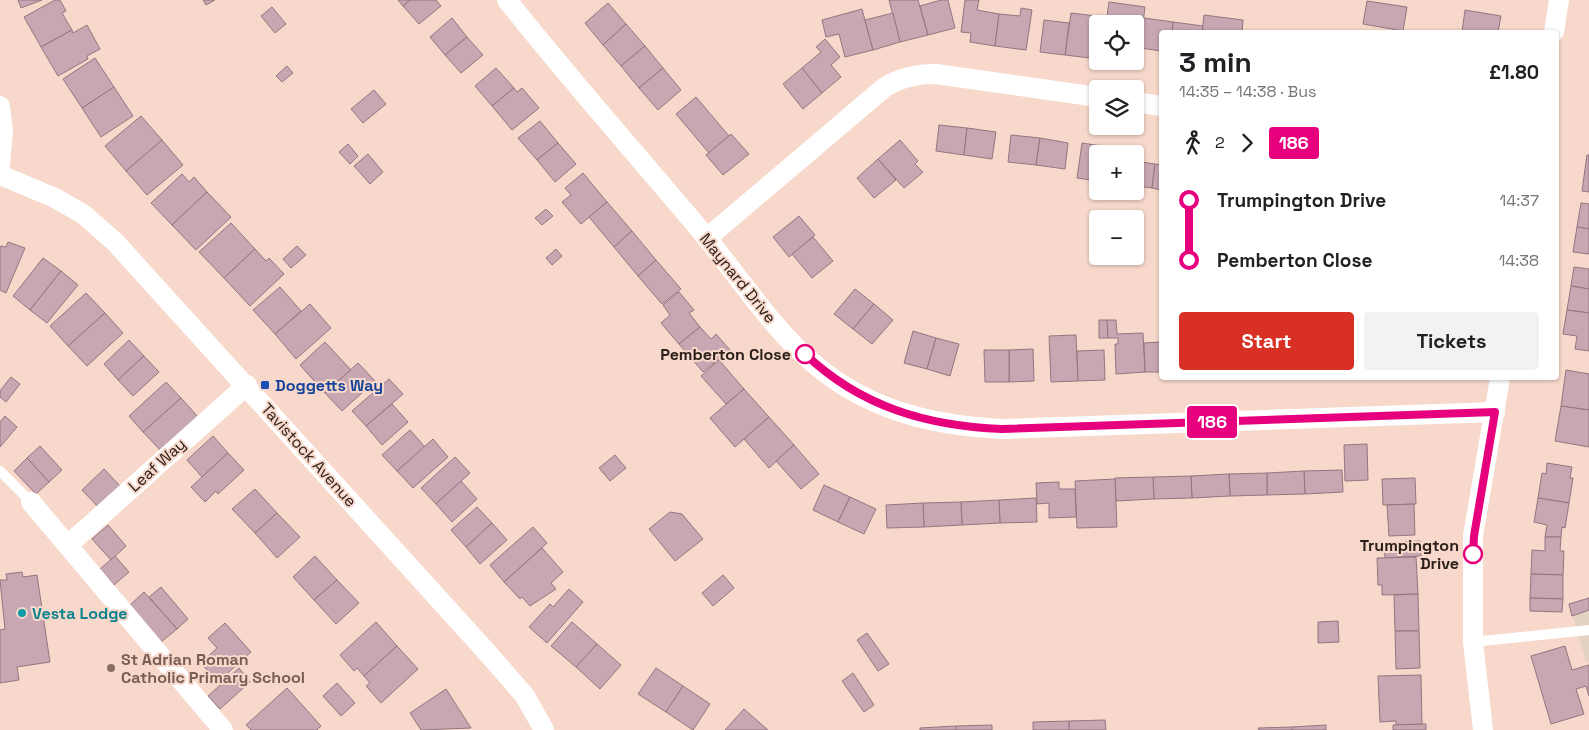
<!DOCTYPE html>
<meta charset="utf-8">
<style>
:root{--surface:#fff;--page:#f2f2f2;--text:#202124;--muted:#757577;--accent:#d93025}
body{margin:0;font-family:"Space Grotesk",sans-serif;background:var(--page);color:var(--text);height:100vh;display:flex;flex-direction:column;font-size:19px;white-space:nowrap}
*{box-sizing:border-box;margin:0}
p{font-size:16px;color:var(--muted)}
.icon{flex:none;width:28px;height:28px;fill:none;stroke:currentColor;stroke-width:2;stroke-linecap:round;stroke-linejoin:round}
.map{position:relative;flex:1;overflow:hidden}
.panel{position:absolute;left:1159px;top:30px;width:400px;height:350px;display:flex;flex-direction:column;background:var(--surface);border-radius:5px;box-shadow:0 1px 4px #0004}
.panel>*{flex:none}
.badge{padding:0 10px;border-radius:4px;font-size:18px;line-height:32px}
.tools{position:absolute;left:1089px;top:15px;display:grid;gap:10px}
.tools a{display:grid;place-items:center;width:55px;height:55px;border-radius:5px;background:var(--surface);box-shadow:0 1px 4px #0004;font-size:25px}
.map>.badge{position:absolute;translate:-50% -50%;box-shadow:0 0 0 2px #fff}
.legs{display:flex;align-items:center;gap:8px;height:55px;padding:0 20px;font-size:16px}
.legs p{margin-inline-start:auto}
.headline{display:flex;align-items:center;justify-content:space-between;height:85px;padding:0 20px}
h1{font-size:28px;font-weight:700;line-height:38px}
.action{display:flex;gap:10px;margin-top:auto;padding:10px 20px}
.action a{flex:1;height:58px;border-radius:5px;background:var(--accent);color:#fff;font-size:20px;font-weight:700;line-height:58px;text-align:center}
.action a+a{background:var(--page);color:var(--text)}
ul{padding:0 20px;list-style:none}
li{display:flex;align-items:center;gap:18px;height:60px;font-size:19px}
li i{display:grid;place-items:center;width:8px;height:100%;margin:0 6px;background:currentColor}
li i::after{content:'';width:12px;height:12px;margin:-6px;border:4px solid;border-radius:50%;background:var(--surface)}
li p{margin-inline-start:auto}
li:first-child i{background:linear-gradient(#0000 50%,currentColor 0)}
li:last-child i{background:linear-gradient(currentColor 50%,#0000 0)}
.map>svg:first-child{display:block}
.industrial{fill:#e4d2c2}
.building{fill:#c7a7b1;stroke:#947680}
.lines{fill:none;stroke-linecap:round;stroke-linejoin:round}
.service{stroke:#fff;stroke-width:10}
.minor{stroke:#fff;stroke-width:20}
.line-1-casing{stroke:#fff;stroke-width:11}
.line-1{stroke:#e6007e;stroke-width:8}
.stop-1-dot{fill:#fff;stroke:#e6007e;stroke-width:2.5}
.transit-dot{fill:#1a4fb4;stroke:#f7d8ca;stroke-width:2}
.culture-dot{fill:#0f9aa8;stroke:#f7d8ca;stroke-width:2}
.education-dot{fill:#8d6e63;stroke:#f7d8ca;stroke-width:2}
.labels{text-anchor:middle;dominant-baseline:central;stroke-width:4;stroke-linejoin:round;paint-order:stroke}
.street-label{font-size:16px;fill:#2b201b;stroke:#f7d8ca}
.stop-label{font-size:16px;font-weight:bold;fill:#2b201b;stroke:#f7d8ca;text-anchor:end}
.transit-label{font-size:16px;font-weight:bold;fill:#164399;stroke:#f7d8ca;text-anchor:start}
.culture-label{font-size:16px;font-weight:bold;fill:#0d838f;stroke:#f7d8ca;text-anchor:start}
.education-label{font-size:16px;font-weight:bold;fill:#785e54;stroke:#f7d8ca;text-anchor:start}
</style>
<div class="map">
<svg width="1589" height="730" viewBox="0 0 1589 730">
<rect width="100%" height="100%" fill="#f7d8ca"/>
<!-- industrial -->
<polygon class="industrial" points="1589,598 1589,661 1586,662 1569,604"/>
<!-- building -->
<g class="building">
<polygon points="18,0 42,0 21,8"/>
<polygon points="55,0 60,0 66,11 62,13 72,30 41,47 24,17"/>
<polygon points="203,0 215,0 206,5"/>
<polygon points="398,0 410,0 403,6"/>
<polygon points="410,0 436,0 441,6 419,24 403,6"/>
<polygon points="889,0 918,0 928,35 900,42"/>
<polygon points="941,0 948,0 955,28 928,35 920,6"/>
<polygon points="965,0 979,0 977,10 999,14 995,46 970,42 971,33 961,32"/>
<polygon points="1367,1 1407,7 1403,31 1363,24"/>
<polygon points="1109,2 1145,7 1139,55 1135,54 1135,24 1106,24"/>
<polygon points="608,3 626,24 603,45 585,23"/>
<polygon points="272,7 286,24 275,33 261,16"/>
<polygon points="1021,8 1032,10 1026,50 995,46 999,14 1020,16"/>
<polygon points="862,9 873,50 845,57 839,34 826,37 822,20"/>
<polygon points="1465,10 1501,16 1498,32 1462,32"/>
<polygon points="893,13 900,42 873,50 865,20"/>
<polygon points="1071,13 1105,17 1104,24 1098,24 1098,51 1091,50 1090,58 1065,55"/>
<polygon points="1204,15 1243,20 1242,32 1202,32"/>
<polygon points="452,18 467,37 445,55 430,37"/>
<polygon points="1144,18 1173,22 1172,32 1161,32 1161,51 1140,48"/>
<polygon points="1044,20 1069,23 1065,55 1040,52"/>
<polygon points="1173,22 1203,26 1202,32 1172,32"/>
<polygon points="626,24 645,46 621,66 603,45"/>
<polygon points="87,25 100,49 87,56 88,59 58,76 41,47 72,30 73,33"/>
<polygon points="467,37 483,55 461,73 445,55"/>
<polygon points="825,39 840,57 831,65 841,77 822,93 802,68 821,52 816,47"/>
<polygon points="645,46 663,68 639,88 621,66"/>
<polygon points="95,58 114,87 82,108 63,79"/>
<polygon points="287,66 293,73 282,82 276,76"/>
<polygon points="496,68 514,88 492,106 475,86"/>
<polygon points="663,68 681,90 658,110 639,88"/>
<polygon points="802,68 822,93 803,109 783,84"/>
<polygon points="114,87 133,116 101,137 82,108"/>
<polygon points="514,88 517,92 522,88 539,108 512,130 492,106"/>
<polygon points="374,90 386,104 363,123 351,109"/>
<polygon points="696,97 729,136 709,153 676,114"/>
<polygon points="141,116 162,140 126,171 105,146"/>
<polygon points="540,121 558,143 537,160 518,138"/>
<polygon points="939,125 967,128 964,155 936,151"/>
<polygon points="967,128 996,132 992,159 964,155"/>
<polygon points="731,134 749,154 723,175 706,155"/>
<polygon points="1011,135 1040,138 1036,165 1008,162"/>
<polygon points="1040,138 1068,143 1065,169 1036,165"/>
<polygon points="162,140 183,165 147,195 126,171"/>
<polygon points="900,140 918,161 915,164 923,172 904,188 878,159"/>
<polygon points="558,143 576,164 555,182 537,160"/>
<polygon points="1082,143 1115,148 1114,154 1098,154 1098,181 1077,178"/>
<polygon points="348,144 358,156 350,164 339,152"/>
<polygon points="368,154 383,172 370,184 354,166"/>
<polygon points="1587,155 1589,155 1589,192 1582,191"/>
<polygon points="878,159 896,180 874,198 857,178"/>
<polygon points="1135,161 1155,164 1152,188 1135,186"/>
<polygon points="1155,164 1161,165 1161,190 1152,188"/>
<polygon points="583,173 607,202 581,224 562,202 571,195 565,188"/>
<polygon points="182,174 189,182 194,177 207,192 172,225 151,203"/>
<polygon points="207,192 231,217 196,250 172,225"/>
<polygon points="607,202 632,231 614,247 589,217"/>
<polygon points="1581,203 1589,204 1589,229 1577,227"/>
<polygon points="546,209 553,216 542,225 535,218"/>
<polygon points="799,216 815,235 789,257 773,237"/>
<polygon points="231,223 255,249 224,278 199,252"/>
<polygon points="1577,227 1589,229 1589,254 1573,252"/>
<polygon points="632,231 656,260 638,276 614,247"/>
<polygon points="813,237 833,261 812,278 792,254"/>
<polygon points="8,242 25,248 6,293 0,290 0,248 1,246 6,247"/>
<polygon points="297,246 306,255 291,268 283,259"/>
<polygon points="255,249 266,261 269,258 284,274 250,306 224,278"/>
<polygon points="556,249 562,256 552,265 546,258"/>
<polygon points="43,258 61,271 30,310 13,296"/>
<polygon points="656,260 681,289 662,304 638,276"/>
<polygon points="1574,267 1589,269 1589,289 1571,286"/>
<polygon points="61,271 78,285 47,323 30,310"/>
<polygon points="1571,286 1589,289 1589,313 1567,310"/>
<polygon points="280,287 301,311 275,334 253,310"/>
<polygon points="855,289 874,304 853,329 834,314"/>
<polygon points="679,292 694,310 689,313 700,327 679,344 661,323 670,315 663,305"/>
<polygon points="86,293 105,313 68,346 50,326"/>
<polygon points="310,304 331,328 296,359 275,334"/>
<polygon points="874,304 893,320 872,344 853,329"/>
<polygon points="1567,310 1589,313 1589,351 1575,349 1577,336 1563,334"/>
<polygon points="105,313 123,333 87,366 68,346"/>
<polygon points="1099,320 1107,320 1108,338 1099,338"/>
<polygon points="1107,320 1116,320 1117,334 1143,333 1145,372 1116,374 1115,344 1118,344 1118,338 1108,338"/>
<polygon points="700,327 711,339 716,334 730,350 703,372 679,344"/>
<polygon points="913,331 936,338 927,369 904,363"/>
<polygon points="1076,335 1078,381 1051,382 1049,336"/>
<polygon points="936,338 959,344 950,376 927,369"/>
<polygon points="129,340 144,356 118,380 104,364"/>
<polygon points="325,342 351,370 325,393 300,365"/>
<polygon points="1161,342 1161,372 1145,372 1144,343"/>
<polygon points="1033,349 1034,381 1009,382 1009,350"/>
<polygon points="984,350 1009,350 1009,382 985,382"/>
<polygon points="1104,350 1105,380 1078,381 1077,351"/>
<polygon points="144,356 159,372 133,396 118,380"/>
<polygon points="719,360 744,389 726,404 701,376"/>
<polygon points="358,363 375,381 342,411 325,393"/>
<polygon points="1566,370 1589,374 1589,410 1561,406"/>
<polygon points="11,377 20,384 6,402 0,397 0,391"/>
<polygon points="389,379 403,394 366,426 352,411"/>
<polygon points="166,382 181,398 143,432 129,416"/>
<polygon points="744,389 769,417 735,447 710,418"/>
<polygon points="181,398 200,419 163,453 143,432"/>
<polygon points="392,404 408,422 382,445 366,426"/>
<polygon points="1561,406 1589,410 1589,447 1555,441"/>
<polygon points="5,416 17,427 0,447 0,422"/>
<polygon points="769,417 794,445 769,468 744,439"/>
<polygon points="410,430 425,447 397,471 382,455"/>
<polygon points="213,436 228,453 202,477 187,460"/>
<polygon points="433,439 448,457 413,488 397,471"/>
<polygon points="1367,444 1368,480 1345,481 1344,445"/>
<polygon points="794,445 819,474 801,489 776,461"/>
<polygon points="40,446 62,470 49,482 27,458"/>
<polygon points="228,453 244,470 218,494 216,491 205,502 191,487"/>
<polygon points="615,455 626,468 610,481 599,468"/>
<polygon points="455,457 470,473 436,504 421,488"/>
<polygon points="27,458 49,482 36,494 14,471"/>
<polygon points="1547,463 1572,467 1570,478 1573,478 1569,503 1538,498 1542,473 1546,474"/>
<polygon points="104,469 122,488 100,509 82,490"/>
<polygon points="1342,470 1343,492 1305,494 1304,471"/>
<polygon points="1304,471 1305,494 1267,495 1267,473"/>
<polygon points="1267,473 1267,495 1230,496 1229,474"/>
<polygon points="1229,474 1230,496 1192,498 1191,476"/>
<polygon points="1191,476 1192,498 1154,499 1153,477"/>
<polygon points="1153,477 1154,499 1116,501 1115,478"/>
<polygon points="1415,478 1416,504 1383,505 1382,479"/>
<polygon points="1115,479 1117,527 1077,528 1075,481"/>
<polygon points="461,481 477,499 452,522 436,504"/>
<polygon points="1059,482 1059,489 1075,489 1076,517 1049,518 1049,503 1037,504 1036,483"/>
<polygon points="824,485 850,497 838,522 813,510"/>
<polygon points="255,489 277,513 255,533 232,509"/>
<polygon points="850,497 876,509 864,534 838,522"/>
<polygon points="1036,498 1037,522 1000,523 999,500"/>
<polygon points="1538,498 1569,503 1565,528 1562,527 1561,537 1545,537 1547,525 1534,522"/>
<polygon points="999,500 1000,523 962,525 961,502"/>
<polygon points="961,502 962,525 924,527 923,503"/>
<polygon points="923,503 924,527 887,528 886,505"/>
<polygon points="1414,504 1415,535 1389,536 1387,505"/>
<polygon points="477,507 492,523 466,547 451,530"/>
<polygon points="670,512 682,514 703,539 675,561 649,529"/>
<polygon points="277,513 300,537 277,558 255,533"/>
<polygon points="492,523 507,540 480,564 466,547"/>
<polygon points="108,525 126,546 111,560 92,539"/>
<polygon points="533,527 547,543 504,582 490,565"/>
<polygon points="1545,537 1561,537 1560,551 1564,551 1563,575 1531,574 1532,550 1545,551"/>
<polygon points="1420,541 1421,556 1385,558 1384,543"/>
<polygon points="542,548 563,572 551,583 556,589 530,606 522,597 520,599 504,582"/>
<polygon points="115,556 129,572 114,585 100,569"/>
<polygon points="315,556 337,580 314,600 293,577"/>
<polygon points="1416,557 1418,594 1382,595 1382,585 1378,585 1377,558"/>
<polygon points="22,572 23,577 37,575 50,662 17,667 19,680 0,683 0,630 5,629 0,580 7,580 6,574"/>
<polygon points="1531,574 1563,575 1563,599 1530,598"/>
<polygon points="723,575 734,588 713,606 702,593"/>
<polygon points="337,580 359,603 336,624 314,600"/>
<polygon points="161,587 188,619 177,629 149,597"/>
<polygon points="569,589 583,602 547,643 529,627 550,604 553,607"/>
<polygon points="144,592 177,629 161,642 129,606"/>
<polygon points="1418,594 1419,631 1395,631 1394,595"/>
<polygon points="1530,598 1563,599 1562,612 1530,611"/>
<polygon points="1589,598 1589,610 1572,616 1569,604"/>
<polygon points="1338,621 1339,642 1318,643 1318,622"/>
<polygon points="376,622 397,646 364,676 357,668 354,671 340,655"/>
<polygon points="572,622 597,644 576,667 551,646"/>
<polygon points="225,623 251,652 218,682 201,663 217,648 208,638"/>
<polygon points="1395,631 1419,631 1420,668 1396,669"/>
<polygon points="867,633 889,664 878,671 857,640"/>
<polygon points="597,644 621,665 600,689 576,667"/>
<polygon points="397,646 418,669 381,703 366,686 370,683 364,676"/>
<polygon points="1565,646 1572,670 1589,665 1589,696 1586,686 1576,689 1584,714 1551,724 1531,656"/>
<polygon points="239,668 250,682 220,709 208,696"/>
<polygon points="656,668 683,686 666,712 638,694"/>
<polygon points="853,673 874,705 864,712 842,681"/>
<polygon points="1421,675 1422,724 1396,725 1396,721 1380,722 1378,676"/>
<polygon points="337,683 355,703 341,716 323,696"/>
<polygon points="683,686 710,704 693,730 666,712"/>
<polygon points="287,688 321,726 317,730 251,730 246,725"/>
<polygon points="446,689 471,728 421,730 410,713"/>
<polygon points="744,709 768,730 725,730"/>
<polygon points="1105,720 1106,730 1069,730 1069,721"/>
<polygon points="1069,721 1069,730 1033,730 1033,722"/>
<polygon points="1426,724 1426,730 1393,730 1393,725"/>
<polygon points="992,725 992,730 956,730 956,726"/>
<polygon points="1326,725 1326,730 1292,730 1292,727"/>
<polygon points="956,726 956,730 920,730 920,728"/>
<polygon points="1292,727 1292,730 1259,730 1258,728"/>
</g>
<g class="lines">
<!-- service -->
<g class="service">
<polyline points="0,471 31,502"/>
<polyline points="1473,642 1589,630"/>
</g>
<!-- minor -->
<g class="minor">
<path d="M507 0C571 81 640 158 706 237 747 287 783 346 838 382 888 415 943 426 1002 429L1495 412"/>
<polyline points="1554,32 1559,0"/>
<polyline points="1135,102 1161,106"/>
<polyline points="0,106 3,131 0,165"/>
<polyline points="0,175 55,198 83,214 115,242 484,649 525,696 544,730"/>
<path d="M707 238 885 87C902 77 917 74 936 74L1098 97"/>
<polyline points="31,502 223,730"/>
<polyline points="68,545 247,385"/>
<polyline points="1483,730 1473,642 1473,536 1500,378"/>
</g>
</g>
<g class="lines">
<defs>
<path id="line-1" d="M805 354C861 407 927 426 1002 429L1495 412 1474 536 1473 554"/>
</defs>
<!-- line-1 casing -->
<use href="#line-1" class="line-1-casing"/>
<!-- line-1 -->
<use href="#line-1" class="line-1"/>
</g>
<!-- markers -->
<g class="stop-1-dot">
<circle cx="805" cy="354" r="9"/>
<circle cx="1473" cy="554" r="9"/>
</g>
<rect class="transit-dot" x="260" y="380" width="10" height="10" rx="2.5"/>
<circle class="culture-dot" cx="22" cy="613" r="5"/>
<circle class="education-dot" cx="111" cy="668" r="5"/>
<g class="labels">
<!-- street labels -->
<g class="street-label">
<text transform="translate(738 278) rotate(51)">Maynard Drive</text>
<text transform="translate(309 455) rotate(48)">Tavistock Avenue</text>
<text transform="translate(157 465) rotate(-42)">Leaf Way</text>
</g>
<!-- stop labels -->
<g class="stop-label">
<text x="791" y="354">Pemberton Close</text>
<text x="1459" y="545">Trumpington<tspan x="1459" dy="18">Drive</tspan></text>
</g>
<!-- transit labels -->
<g class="transit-label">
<text x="275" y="385">Doggetts Way</text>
</g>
<!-- culture labels -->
<g class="culture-label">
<text x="32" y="613">Vesta Lodge</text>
</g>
<!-- education labels -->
<g class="education-label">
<text x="121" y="659">St Adrian Roman<tspan x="121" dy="18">Catholic Primary School</tspan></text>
</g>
</g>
</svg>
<div class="tools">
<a><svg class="icon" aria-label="locate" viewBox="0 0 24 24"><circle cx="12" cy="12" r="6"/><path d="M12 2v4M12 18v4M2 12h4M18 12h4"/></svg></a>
<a><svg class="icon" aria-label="layers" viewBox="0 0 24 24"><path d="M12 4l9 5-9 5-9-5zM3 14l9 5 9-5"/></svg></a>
<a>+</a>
<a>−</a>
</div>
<b class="badge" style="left:1212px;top:422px;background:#e6007e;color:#fff">186</b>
<section class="panel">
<div class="headline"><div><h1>3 min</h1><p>14:35 – 14:38 · Bus</p></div><b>£1.80</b></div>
<div class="legs"><svg class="icon" aria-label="walk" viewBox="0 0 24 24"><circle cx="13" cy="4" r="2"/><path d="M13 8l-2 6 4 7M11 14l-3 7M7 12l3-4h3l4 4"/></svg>2<svg class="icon" aria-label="forward" viewBox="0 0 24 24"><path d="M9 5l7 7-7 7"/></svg><b class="badge" style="background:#e6007e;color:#fff">186</b></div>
<ul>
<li><i style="color:#e6007e"></i><b>Trumpington Drive</b><p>14:37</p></li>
<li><i style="color:#e6007e"></i><b>Pemberton Close</b><p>14:38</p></li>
</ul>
<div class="action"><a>Start</a><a>Tickets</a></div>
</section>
</div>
